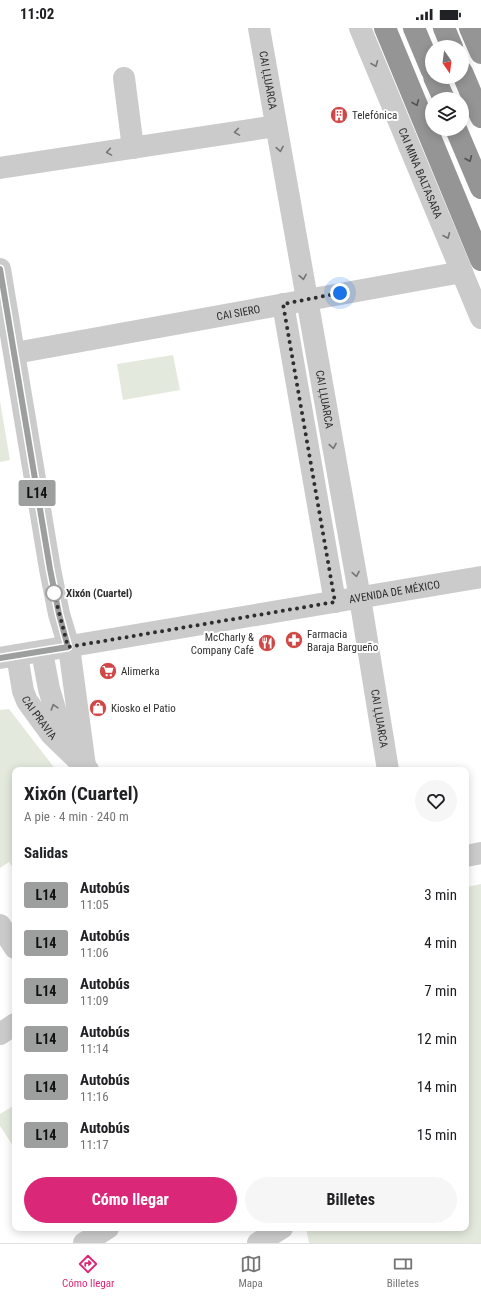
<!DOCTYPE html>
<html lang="es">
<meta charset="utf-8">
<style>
:root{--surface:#fff;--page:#f6f6f6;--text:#202124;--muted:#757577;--line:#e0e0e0;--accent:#db2777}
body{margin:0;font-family:"Roboto Condensed",sans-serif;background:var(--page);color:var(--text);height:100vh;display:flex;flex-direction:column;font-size:15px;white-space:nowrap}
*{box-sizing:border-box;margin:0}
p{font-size:13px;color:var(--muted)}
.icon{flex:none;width:22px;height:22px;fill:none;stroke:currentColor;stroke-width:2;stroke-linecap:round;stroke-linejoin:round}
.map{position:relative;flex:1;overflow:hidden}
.panel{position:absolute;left:12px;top:739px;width:457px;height:464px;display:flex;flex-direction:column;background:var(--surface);border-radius:8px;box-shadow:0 2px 10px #0003}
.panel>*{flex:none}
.badge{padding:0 8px;border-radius:3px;font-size:14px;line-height:26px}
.needle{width:26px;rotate:166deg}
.tools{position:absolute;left:425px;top:12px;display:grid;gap:8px}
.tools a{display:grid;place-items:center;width:44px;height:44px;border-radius:50%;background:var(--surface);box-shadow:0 2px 10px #0003;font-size:20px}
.you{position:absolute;width:20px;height:20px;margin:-10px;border:3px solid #fff;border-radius:50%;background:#1a73e8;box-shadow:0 0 0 6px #1a73e833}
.map>.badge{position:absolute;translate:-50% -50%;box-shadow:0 0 0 2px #fff}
h2{padding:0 12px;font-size:15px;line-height:36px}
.round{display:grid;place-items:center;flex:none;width:42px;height:42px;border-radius:21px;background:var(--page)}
.overview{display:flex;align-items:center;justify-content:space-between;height:68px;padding:0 12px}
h1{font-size:19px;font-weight:700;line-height:30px}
.cta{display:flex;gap:8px;margin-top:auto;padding:8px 12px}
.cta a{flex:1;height:46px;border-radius:24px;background:var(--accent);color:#fff;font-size:16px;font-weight:700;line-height:46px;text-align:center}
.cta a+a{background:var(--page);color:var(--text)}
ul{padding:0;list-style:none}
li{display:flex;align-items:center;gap:12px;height:48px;padding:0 12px}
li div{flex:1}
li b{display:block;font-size:15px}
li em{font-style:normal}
li .badge{min-width:44px;font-weight:700;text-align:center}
.status{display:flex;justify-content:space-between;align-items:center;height:28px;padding:0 20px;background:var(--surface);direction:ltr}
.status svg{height:11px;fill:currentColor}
.tabs{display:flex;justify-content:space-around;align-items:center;height:56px;border-top:1px solid var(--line);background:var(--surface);font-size:11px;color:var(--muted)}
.tabs a{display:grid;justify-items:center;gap:2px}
.tabs .selected{color:var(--accent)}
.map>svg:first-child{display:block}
.green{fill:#e3eadd}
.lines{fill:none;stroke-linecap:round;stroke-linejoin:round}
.minor{stroke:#cbcbcb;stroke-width:22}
.motorway{stroke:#959595;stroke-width:22}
.oneway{stroke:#757575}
.oneway2{stroke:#525252}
.line-casing{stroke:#fff;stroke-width:9}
.line{stroke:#9d9f9e;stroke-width:6}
.walk{stroke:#2e2e2e;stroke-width:4;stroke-dasharray:0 7.2}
.stop-dot{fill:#fff;stroke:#9d9f9e;stroke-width:2}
.labels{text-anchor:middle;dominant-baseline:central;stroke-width:4;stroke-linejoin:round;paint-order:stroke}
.street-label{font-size:11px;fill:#2e2e2e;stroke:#fff}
.poi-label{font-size:11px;fill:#2e2e2e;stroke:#fff;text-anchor:start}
.stop-label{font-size:11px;font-weight:bold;fill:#2e2e2e;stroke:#fff;text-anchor:start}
</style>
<div class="status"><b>11:02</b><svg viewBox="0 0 49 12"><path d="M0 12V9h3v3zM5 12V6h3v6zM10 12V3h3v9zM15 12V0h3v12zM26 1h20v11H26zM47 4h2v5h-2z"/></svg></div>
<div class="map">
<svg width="481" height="1215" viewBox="0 0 481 1215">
<rect width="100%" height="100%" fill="#fff"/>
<!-- green -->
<g class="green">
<polygon points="173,327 180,362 123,372 117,336"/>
<polygon points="0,373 10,432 0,434"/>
<polygon points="9,681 56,742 15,742 15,843 9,834 0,840 0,682"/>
<polygon points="481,856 481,1215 309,1215 306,1200 466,1200 466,859"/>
<polygon points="15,1077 15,1121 0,1098 0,1086"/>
</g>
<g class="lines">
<!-- minor -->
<g class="minor">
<path id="s1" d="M259 0 360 570 388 742"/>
<path id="s2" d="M360 0 481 290"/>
<polyline points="124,50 133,120"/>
<polyline points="0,140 276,98"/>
<polyline points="0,241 50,541 59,586 69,619 85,738"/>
<polyline points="283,276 335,574"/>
<path id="s3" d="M15 325 462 244"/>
<polyline points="42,624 49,661 60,698 71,715"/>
<path id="s4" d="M17 627 23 663 27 673 51 706 88 742"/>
<path id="s5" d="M0 630 481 549"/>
<polyline points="466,828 481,825"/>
<polyline points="0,897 15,920"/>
<polyline points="0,1006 15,996"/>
<polyline points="84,1215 108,1200"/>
<polyline points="258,1215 282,1200"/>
</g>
<!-- motorway -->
<g class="motorway">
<polyline points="385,0 481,232"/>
<polyline points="414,0 432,43"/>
<polyline points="444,0 452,19"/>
<polyline points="470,0 481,25"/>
<polyline points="462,44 481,89"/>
<polyline points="434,49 444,71"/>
<polyline points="456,101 481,160"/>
</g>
</g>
<!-- one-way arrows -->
<defs><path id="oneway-chevron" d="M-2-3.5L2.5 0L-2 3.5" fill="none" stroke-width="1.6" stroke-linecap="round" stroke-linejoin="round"/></defs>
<g class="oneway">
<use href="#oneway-chevron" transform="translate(375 36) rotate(68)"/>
<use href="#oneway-chevron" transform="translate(237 104) rotate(171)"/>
<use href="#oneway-chevron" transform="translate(280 121) rotate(80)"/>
<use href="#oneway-chevron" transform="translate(109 124) rotate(171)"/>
<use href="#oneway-chevron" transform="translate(447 208) rotate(67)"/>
<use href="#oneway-chevron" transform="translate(303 249) rotate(80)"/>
<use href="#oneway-chevron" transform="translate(333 418) rotate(80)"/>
<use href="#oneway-chevron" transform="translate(356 546) rotate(80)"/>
<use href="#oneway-chevron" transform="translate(54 679) rotate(-107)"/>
</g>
<g class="oneway2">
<use href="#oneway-chevron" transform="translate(416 75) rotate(68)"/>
<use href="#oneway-chevron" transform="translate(469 131) rotate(67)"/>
</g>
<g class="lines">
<defs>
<polyline id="line" points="0,241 50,541 59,586 68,619 0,630"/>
</defs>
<!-- line casing -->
<use href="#line" class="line-casing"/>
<!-- line -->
<use href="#line" class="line"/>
<!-- walk -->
<polyline class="walk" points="54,565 68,619 335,574 283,276 340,265"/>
</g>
<!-- icons -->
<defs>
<symbol id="building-disc" viewBox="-11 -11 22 22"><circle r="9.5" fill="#cf4746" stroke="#fff"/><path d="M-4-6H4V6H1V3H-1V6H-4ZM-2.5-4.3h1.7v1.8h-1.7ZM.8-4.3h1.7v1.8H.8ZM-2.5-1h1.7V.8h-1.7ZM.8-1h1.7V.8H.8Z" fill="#fff"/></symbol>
<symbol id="pharmacy-disc" viewBox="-11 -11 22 22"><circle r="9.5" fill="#cf4746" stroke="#fff"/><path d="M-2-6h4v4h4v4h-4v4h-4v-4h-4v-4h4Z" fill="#fff"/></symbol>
<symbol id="restaurant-disc" viewBox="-11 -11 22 22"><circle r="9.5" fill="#cf4746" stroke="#fff"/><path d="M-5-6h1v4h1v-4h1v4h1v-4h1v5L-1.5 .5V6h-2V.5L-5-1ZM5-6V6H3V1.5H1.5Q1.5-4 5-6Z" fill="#fff"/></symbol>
<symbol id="supermarket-disc" viewBox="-11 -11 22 22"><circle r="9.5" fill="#cf4746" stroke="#fff"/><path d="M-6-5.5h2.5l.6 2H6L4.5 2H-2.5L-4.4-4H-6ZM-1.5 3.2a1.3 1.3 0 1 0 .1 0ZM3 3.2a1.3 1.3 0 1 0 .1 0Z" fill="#fff"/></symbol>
<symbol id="shop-disc" viewBox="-11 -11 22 22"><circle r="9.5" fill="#cf4746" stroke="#fff"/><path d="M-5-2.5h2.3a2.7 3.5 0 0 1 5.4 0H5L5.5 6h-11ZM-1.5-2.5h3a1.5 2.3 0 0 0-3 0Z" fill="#fff"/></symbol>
</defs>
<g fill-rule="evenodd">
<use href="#building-disc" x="329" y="77" width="20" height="20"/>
<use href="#pharmacy-disc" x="284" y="602" width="20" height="20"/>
<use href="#restaurant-disc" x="257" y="605" width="20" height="20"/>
<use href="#supermarket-disc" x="98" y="633" width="20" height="20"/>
<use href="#shop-disc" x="88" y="670" width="20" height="20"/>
</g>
<!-- markers -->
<circle class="stop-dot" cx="54" cy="565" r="8"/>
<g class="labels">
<!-- street labels -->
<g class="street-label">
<text stroke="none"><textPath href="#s1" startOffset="53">CAI ḶḶUARCA</textPath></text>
<text stroke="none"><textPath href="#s2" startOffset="157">CAI MINA BALTASARA</textPath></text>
<text stroke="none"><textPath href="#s3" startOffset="227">CAI SIERO</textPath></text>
<text stroke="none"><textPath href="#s1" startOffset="377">CAI ḶḶUARCA</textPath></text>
<text stroke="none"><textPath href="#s5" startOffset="400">AVENIDA DE MÉXICO</textPath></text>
<text stroke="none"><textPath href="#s4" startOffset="68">CAI PRAVIA</textPath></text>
<text stroke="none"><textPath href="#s1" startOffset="701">CAI ḶḶUARCA</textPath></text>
</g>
<!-- poi labels -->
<g class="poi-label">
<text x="352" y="87">Telefónica</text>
<text x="307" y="606">Farmacia<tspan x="307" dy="13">Baraja Bargueño</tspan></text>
<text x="254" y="609" text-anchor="end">McCharly &amp;<tspan x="254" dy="13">Company Café</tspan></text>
<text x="121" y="643">Alimerka</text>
<text x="111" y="680">Kiosko el Patio</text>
</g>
<!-- stop labels -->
<g class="stop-label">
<text x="66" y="565">Xixón (Cuartel)</text>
</g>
</g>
</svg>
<div class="tools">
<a><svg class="needle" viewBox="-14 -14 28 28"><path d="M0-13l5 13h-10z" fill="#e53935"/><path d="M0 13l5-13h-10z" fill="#757577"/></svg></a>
<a><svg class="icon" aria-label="layers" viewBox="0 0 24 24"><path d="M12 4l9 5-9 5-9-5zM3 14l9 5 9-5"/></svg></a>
</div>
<div class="you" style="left:340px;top:265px"></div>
<b class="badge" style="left:37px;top:465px;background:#9d9f9e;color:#111">L14</b>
<section class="panel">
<div class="overview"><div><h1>Xixón (Cuartel)</h1><p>A pie · 4 min · 240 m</p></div><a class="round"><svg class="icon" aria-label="heart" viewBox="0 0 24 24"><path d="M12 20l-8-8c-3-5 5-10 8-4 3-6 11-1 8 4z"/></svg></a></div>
<h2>Salidas</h2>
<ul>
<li><span class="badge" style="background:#9d9f9e;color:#111">L14</span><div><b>Autobús</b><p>11:05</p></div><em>3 min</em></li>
<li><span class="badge" style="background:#9d9f9e;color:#111">L14</span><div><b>Autobús</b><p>11:06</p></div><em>4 min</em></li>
<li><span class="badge" style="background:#9d9f9e;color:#111">L14</span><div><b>Autobús</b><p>11:09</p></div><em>7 min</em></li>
<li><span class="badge" style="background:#9d9f9e;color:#111">L14</span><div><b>Autobús</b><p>11:14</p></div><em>12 min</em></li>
<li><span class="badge" style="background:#9d9f9e;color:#111">L14</span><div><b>Autobús</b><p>11:16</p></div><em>14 min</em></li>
<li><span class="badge" style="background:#9d9f9e;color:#111">L14</span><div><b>Autobús</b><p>11:17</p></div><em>15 min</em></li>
</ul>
<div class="cta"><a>Cómo llegar</a><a>Billetes</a></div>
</section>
</div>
<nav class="tabs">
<a class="selected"><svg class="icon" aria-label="directions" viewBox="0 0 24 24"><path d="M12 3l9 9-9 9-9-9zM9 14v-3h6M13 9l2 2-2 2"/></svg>Cómo llegar</a>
<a><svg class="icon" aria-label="map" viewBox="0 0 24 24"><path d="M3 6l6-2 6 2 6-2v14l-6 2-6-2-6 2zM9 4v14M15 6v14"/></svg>Mapa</a>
<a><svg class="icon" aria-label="tickets" viewBox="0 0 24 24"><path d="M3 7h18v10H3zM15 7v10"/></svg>Billetes</a>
</nav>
